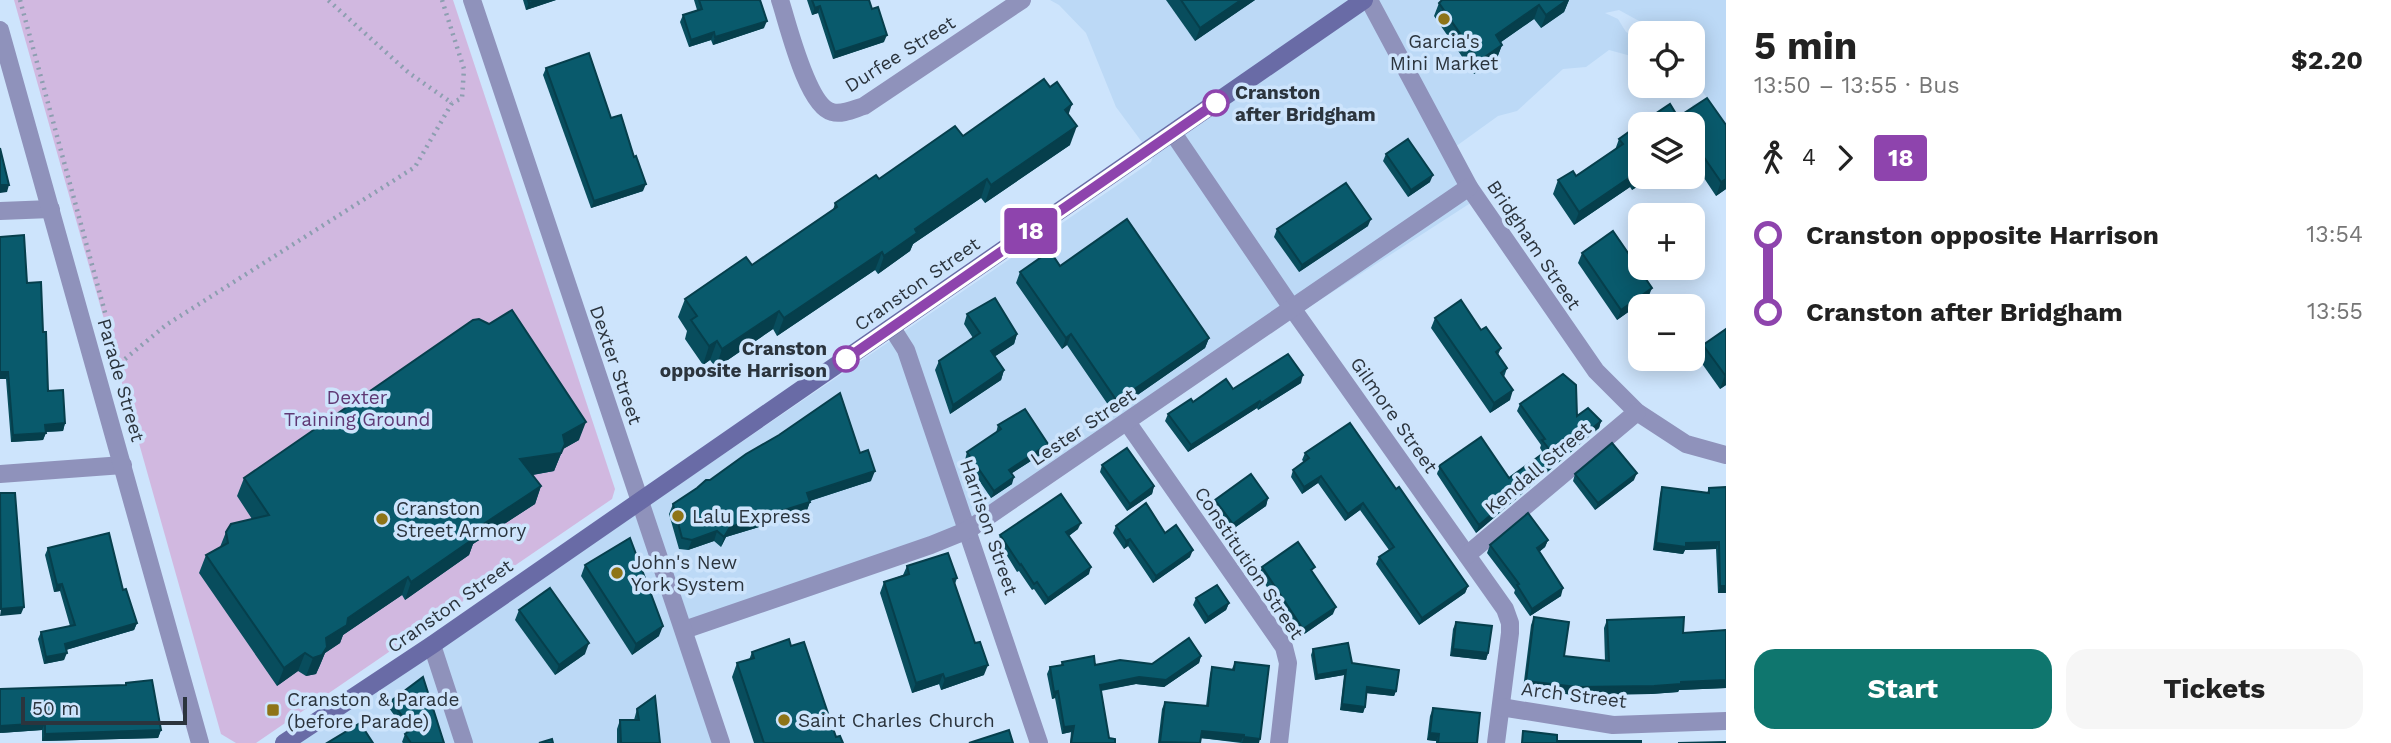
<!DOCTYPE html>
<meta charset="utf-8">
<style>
:root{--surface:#fff;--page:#f6f6f6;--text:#222;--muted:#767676;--accent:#0f766e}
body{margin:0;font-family:"Work Sans",sans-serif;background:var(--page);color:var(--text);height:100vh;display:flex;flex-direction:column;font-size:26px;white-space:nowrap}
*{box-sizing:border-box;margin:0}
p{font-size:23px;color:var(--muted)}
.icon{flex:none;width:38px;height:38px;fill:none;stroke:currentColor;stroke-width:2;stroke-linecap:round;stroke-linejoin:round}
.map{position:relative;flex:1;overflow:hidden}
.panel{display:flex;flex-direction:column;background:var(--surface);width:665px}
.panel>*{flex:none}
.badge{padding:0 14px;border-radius:5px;font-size:24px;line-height:46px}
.controls{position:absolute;left:1628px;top:21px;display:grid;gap:14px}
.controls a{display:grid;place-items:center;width:77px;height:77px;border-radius:14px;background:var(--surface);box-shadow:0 4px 18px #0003;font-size:35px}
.scale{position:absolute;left:21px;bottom:18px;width:166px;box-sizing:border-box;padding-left:7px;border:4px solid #2b343d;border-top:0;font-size:19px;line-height:24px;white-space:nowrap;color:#2b343d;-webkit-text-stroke:5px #cde4fc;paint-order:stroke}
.map>.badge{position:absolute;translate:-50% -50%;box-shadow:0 0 0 4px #fff}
.legs{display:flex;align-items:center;gap:10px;height:77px;padding:0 28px;font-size:23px}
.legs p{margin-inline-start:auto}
.headline{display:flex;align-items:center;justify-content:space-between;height:119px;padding:0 28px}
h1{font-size:38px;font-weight:700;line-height:52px}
.action{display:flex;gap:14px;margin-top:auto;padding:14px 28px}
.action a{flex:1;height:80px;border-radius:21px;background:var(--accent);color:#fff;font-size:28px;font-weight:700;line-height:80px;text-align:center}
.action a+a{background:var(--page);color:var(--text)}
ul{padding:0 28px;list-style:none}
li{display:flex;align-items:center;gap:24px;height:77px;font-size:26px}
li i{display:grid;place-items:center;width:10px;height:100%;margin:0 9px;background:currentColor}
li i::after{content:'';width:18px;height:18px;margin:-9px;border:5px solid;border-radius:50%;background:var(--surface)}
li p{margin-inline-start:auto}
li:first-child i{background:linear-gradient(#0000 50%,currentColor 0)}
li:last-child i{background:linear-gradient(currentColor 50%,#0000 0)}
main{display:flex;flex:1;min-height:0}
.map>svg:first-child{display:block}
.built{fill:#bcd9f6}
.green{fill:#d1b8e0}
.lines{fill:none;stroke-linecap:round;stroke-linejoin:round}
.path{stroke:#8d9eb0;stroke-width:4.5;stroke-dasharray:2 5;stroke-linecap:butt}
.minor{stroke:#8f92bb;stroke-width:18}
.tertiary{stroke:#8f92bb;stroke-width:18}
.secondary{stroke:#696ba6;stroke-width:18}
.wall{fill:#084d5d}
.shaded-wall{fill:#063f4c}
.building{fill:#095a6c;stroke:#063f4c;stroke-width:2}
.line-1-casing{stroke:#fff;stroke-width:16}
.line-1{stroke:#8e44ad;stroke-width:10}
.poi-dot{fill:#8e7418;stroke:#cde4fc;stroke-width:2.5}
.stop-1-dot{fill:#fff;stroke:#8e44ad;stroke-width:3.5}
.labels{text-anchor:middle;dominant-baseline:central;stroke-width:7;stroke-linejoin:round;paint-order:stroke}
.poi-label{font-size:19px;fill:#2b343d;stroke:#cde4fc;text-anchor:start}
.street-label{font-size:19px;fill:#2b343d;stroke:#cde4fc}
.stop-label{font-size:19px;font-weight:bold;fill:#2b343d;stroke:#cde4fc;text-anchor:start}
.park-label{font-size:19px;fill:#5f3874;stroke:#cde4fc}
</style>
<main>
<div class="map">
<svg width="1726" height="743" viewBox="0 0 1726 743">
<rect width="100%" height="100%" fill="#cde4fc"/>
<!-- built -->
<polygon class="built" points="1050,0 1726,0 1726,146 1695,120 1692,105 1707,98 1695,81 1692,82 1692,33 1651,33 1639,21 1619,10 1605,13 1618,19 1626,32 1636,37 1631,56 1609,50 1586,67 1563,69 1517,111 1498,116 1455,147 1478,195 1469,204 1269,333 963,540 822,592 692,636 723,743 298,743 902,333 1151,162 1153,157 1116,107 1086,33 1059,5"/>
<!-- green -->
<polygon class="green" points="14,0 453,0 615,489 612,499 256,743 236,743 221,734"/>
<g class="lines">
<!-- path -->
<g class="path">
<polyline points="20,0 119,364 166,325 415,167 452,103 409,73 328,0"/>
<polyline points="442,0 464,69 462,98 452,103"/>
</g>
<!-- minor -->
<g class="minor">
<path d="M780 0C788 24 807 106 832 112 842 115 854 109 864 106L1022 0"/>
<polyline points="1369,0 1469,187 1596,371 1637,412 1686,444 1726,455"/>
<polyline points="1173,133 1292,308 1505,609 1510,623 1510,633 1496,743"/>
<polyline points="0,211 51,209"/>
<polyline points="892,328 906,350 1039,743"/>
<polyline points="1127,422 1284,647 1288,663 1279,743"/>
<polyline points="0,474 123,465"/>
<polyline points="1467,555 1637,412"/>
<polyline points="684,630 931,545 968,530 1469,187"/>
<polyline points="432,645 464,743"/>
<polyline points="1501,707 1613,725 1726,721"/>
</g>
<!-- tertiary -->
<g class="tertiary">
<polyline points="472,0 721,743"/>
<polyline points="0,30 200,743"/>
</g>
<!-- secondary -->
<polyline class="secondary" points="284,743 432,645 1364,0"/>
</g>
<!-- wall -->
<g class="wall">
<polygon points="523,0 556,0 526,10"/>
<polygon points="694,0 760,0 764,28 713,45 711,40 689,47 680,22 683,15 697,10"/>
<polygon points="807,0 869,0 884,42 833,59 818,13 812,15"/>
<polygon points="1166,0 1255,0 1195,41"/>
<polygon points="1569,0 1564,12 1541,28 1534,19 1501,42 1502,45 1497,58 1474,74 1434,16 1439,3"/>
<polygon points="546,68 611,118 634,157 643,191 591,208 543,75"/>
<polygon points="1069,115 1070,145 985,203 981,198 913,244 910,251 878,274 875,270 777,336 773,329 716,368 710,360 703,365 685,339 687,331 678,317 685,299 752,265 833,210 835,203 963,136"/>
<polygon points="1678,117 1726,125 1726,189 1716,196 1692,160 1692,124"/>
<polygon points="1640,124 1640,177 1652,177 1632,190 1630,187 1574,225 1553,194 1558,180 1576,176 1615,150 1619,139"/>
<polygon points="1386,154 1430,182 1408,197 1383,161"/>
<polygon points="1368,226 1299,272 1274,237 1277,229"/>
<polygon points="0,237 27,283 43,332 48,391 65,423 63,431 46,432 43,440 11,442 6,379 0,379"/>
<polygon points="1582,253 1648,298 1617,320 1578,263"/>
<polygon points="1060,266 1209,338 1205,348 1113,412 1067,345 1062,349 1016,283 1020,272"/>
<polygon points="967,314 1017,334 1014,344 995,356 1004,370 1001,380 950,414 935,370 939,361 973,338 964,324"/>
<polygon points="1435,318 1481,330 1501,348 1498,355 1507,368 1504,377 1510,400 1490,413 1431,328"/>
<polygon points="1726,329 1726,385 1720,389 1698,358 1703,345"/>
<polygon points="1301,383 1258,410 1257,408 1188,452 1165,421 1168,414 1193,402 1233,389"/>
<polygon points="1520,404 1601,421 1599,428 1476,533 1437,474 1439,466 1509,478 1543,453 1540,448 1541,445 1517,411"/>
<polygon points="998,425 1048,444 1045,452 1012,473 1012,484 991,498 965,460 967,452 996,433"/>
<polygon points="579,440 563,449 554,471 533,475 541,486 535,504 473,544 469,555 405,600 402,595 343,635 340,643 325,653 320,665 316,674 306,676 298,671 277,686 199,573 206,555 220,547 226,532 252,519 237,496 244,478"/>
<polygon points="860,453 871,481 810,501 806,513 726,537 721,547 714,541 688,550 679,549 669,514 673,504 710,480"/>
<polygon points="1305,453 1396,489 1468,586 1465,593 1419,625 1376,564 1379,557 1389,550 1360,510 1345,521 1318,483 1302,494 1291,477 1293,470 1304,462 1302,460"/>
<polygon points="1102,465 1154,486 1152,494 1127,511 1100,472"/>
<polygon points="1575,474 1634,480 1595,510 1573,481"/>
<polygon points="1662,487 1707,493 1709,488 1726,487 1726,593 1718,593 1716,549 1685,550 1683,554 1653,550 1660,494"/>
<polygon points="1268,498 1266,506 1230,531 1213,507 1215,500"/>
<polygon points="1116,526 1165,533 1190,557 1153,583 1128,546 1124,549 1113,533"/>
<polygon points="1078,529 1069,536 1089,574 1045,605 1034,589 1032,590 1019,571 1017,572 998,541 1000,535"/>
<polygon points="1548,540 1545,547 1539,552 1561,596 1530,616 1514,593 1515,590 1487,553 1490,545"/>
<polygon points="48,548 123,590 137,623 134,630 66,650 64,660 44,664 38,639 41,632 70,626 60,591 54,592 45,555"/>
<polygon points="585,565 659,636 632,655 581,576"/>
<polygon points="907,566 957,578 955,584 984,675 941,690 939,684 912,693 880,593 884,582 903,575"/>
<polygon points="1262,567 1333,614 1300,637 1259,575"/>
<polygon points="1196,598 1229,603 1226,610 1205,624 1193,605"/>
<polygon points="519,610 585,654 555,675 515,620"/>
<polygon points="1534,617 1564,656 1605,661 1604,628 1607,620 1683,633 1726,630 1726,688 1679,690 1678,692 1651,694 1574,695 1523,689 1531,625"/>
<polygon points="1456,622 1488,653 1486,660 1450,656 1453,629"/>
<polygon points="791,646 836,737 843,743 754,743 732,677 737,663 749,660 752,652"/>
<polygon points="1313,649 1352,663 1396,691 1394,696 1367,693 1365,707 1363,713 1340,710 1344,675 1315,680 1311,655"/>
<polygon points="1201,656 1199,663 1164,687 1136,684 1101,691 1109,738 1115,743 1070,743 1071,732 1062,734 1055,698 1052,699 1047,674 1050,667 1061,665 1062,662 1095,665 1152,664"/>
<polygon points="1235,662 1259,743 1241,743 1201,738 1200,743 1158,743 1162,709 1165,702 1206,706 1210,674 1212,667 1232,669"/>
<polygon points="126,683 161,730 158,738 42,741 42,730 0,733 125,685"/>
<polygon points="391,701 444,743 403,743 402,742 405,734 407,733 389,708"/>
<polygon points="1433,708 1477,743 1436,743 1436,741 1427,740 1430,716"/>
<polygon points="637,709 660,743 617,743 617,729 620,720 634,720"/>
</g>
<!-- shaded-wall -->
<g class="shaded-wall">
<polygon points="538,0 556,0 526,10 529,3"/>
<polygon points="1241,0 1255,0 1195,41 1200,28"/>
<polygon points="1567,0 1569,0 1564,12 1541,28 1546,15"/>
<polygon points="1539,5 1534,19 1491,49 1496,35"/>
<polygon points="820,6 818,13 812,15 815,8"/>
<polygon points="767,21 764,28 713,45 715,37"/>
<polygon points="714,32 711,40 689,47 691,40"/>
<polygon points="887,35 884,42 833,59 835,52"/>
<polygon points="1502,45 1497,58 1474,74 1479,61"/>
<polygon points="1072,104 1066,122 1065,110"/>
<polygon points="1077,126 1070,145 985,203 991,185"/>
<polygon points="1635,174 1630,187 1574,225 1579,212"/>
<polygon points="1433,175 1430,182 1408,197 1411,190"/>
<polygon points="1640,175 1640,177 1652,177 1632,190 1637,177"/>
<polygon points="987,179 981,198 913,244 910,251 878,274 884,256 915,229"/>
<polygon points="1726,179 1726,189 1716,196 1721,182"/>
<polygon points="646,184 643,191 591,208 594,201"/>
<polygon points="0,185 9,185 7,192 0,193"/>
<polygon points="1371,219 1368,226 1299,272 1302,265"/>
<polygon points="882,252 875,270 777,336 784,318"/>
<polygon points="1652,288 1648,298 1617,320 1621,310"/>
<polygon points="779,311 773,329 716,368 722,349"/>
<polygon points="1017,334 1014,344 988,361 991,351"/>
<polygon points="1071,334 1067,345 1062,349 1066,338"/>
<polygon points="1209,338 1205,348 1113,412 1117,401"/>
<polygon points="717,341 710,360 703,365 709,346"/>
<polygon points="1004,370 1001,380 950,414 953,405"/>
<polygon points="0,372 8,372 6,379 0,379"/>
<polygon points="1303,375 1301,383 1258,410 1261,403"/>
<polygon points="1725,375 1726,375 1726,385 1720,389"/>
<polygon points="1513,390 1510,400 1490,413 1494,403"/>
<polygon points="1260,401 1257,408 1188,452 1191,445"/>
<polygon points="1601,421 1599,428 1476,533 1479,525"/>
<polygon points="586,422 579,440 563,449 554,471 514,478 520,459"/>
<polygon points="65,423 63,431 42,432 45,425"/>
<polygon points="46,433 43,440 11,442 13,435"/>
<polygon points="1048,444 1045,452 1006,477 1009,470"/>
<polygon points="875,471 871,481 803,503 807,493"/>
<polygon points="1637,473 1634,480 1595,510 1598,503"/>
<polygon points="1321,476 1318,483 1302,494 1304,487"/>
<polygon points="1014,477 1012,484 991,498 994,491"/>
<polygon points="541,486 535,504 473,544 469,555 405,600 411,582 473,531"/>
<polygon points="1154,486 1152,494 1127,511 1130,504"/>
<polygon points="1268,498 1266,506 1230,531 1233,524"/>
<polygon points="810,502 806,513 726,537 721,547 724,537 730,527"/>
<polygon points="1363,503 1360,510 1345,521 1348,514"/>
<polygon points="1081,523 1078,529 1064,539 1066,532"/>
<polygon points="717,531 714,541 688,550 692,540"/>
<polygon points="1130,539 1128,546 1124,549 1126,541"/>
<polygon points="1548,540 1545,547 1534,556 1537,548"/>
<polygon points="1719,542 1716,549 1685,550 1683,554 1653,550 1656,543"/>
<polygon points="1193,550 1190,557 1153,583 1156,576"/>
<polygon points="1091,567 1089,574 1045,605 1048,598"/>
<polygon points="408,577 402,595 343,635 340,643 325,653 320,665 316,674 306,676 313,658 326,638 348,618"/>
<polygon points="62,584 60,591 54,592 57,585"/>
<polygon points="1468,586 1465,593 1419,625 1422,618"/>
<polygon points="1720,586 1726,586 1726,593 1718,593"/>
<polygon points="1563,588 1561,596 1530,616 1532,609"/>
<polygon points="1229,603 1226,610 1205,624 1208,617"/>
<polygon points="24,607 21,614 0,616 1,609"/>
<polygon points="1336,607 1333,614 1300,637 1303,629"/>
<polygon points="137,623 134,630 62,651 65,644"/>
<polygon points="663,626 659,636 632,655 636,644"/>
<polygon points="589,643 585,654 555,675 559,665"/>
<polygon points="1453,649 1488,653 1486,660 1450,656"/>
<polygon points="67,653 64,660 44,664 46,657"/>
<polygon points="305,653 298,671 277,686 284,668"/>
<polygon points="1201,656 1199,663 1164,687 1136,684 1097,691 1100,685"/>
<polygon points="988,665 984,675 941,690 945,679"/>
<polygon points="1346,670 1344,675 1315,680 1317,675"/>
<polygon points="943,674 939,684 912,693 916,683"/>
<polygon points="1726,680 1726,688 1679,690 1678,692 1651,694 1574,695 1523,689 1526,681 1681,682"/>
<polygon points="1367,687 1396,691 1394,696 1365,693"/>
<polygon points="1058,691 1055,698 1052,699 1054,692"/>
<polygon points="1342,704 1365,707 1363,713 1340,710"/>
<polygon points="45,723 42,730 0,733 0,726"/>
<polygon points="1074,726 1071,732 1062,734 1064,727"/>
<polygon points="161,730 158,738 42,741 45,734"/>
<polygon points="1202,731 1244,735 1241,742 1199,738"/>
<polygon points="1430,733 1439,734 1436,741 1427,740"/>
<polygon points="1244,737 1260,739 1259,743 1242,743"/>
</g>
<!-- building -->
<g class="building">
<polygon points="528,0 538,0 529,3"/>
<polygon points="699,0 760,0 767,21 715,37 714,32 691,40 683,15 702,9"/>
<polygon points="812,0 869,0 872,9 878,7 887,35 835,52 820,6 815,8"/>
<polygon points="1181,0 1241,0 1200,28"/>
<polygon points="1442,0 1567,0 1546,15 1539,5 1496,35 1502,45 1479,61 1439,3"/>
<polygon points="589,53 611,118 621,115 634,157 636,156 646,184 594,201 546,68"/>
<polygon points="1044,79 1050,87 1057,82 1072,104 1065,110 1077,126 991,185 987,179 915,229 917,233 884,256 882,252 784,318 779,311 722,349 717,341 709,346 691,320 697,316 685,299 746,257 752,265 837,207 835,203 876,175 879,179 955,126 963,136"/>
<polygon points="1707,98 1726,125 1726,179 1721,182 1692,140 1692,124 1640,124 1670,104 1678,117"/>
<polygon points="1640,124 1640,175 1637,177 1635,174 1579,212 1558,180 1573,171 1576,176 1623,144 1619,139"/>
<polygon points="1408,139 1433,175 1411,190 1386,154"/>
<polygon points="0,148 9,185 0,185"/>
<polygon points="1346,183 1371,219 1302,265 1277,229"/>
<polygon points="1127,219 1209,338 1117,401 1071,334 1066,338 1020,272 1050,251 1060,266"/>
<polygon points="1613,231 1652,288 1621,310 1582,253"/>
<polygon points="24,235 27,283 41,282 43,332 46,332 48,391 63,390 65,423 45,425 46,433 13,435 8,372 0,372 0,237"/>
<polygon points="995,298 1017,334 991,351 1004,370 953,405 939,361 980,333 967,314"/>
<polygon points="1461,300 1481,330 1486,327 1501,348 1496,352 1507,368 1501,373 1513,390 1494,403 1435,318"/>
<polygon points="512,310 586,422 563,435 565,444 561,453 520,459 541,486 473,531 476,537 411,582 408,577 348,618 347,625 326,638 327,647 322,655 313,658 305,653 284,668 206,555 228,543 226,532 231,524 269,515 244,478 473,320 479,319 489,324"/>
<polygon points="1726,329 1726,375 1725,375 1703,345"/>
<polygon points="1288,354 1303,375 1261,403 1260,401 1191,445 1168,414 1191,399 1193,402 1226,379 1233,389"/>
<polygon points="1563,374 1576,385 1577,416 1588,408 1601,421 1479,525 1439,466 1481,437 1509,478 1549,449 1542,440 1545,439 1520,404"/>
<polygon points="840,393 860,453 868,450 875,471 807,493 810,502 730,527 724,537 717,531 692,540 682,538 673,504 697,488 706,480 710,480 746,454 779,435"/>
<polygon points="1025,409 1048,444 1009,470 1014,477 994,491 967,452 1001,429 998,425"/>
<polygon points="1350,423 1396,489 1399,487 1468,586 1422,618 1379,557 1394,547 1363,503 1348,514 1321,476 1304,487 1293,470 1309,458 1305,453"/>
<polygon points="1612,443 1637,473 1598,503 1575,474"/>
<polygon points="1127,448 1154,486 1130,504 1102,465"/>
<polygon points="1251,474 1268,498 1233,524 1215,500"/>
<polygon points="1662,487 1709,493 1709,488 1726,487 1726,586 1720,586 1719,542 1686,543 1686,547 1656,543"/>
<polygon points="0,493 15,493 24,607 1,609"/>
<polygon points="1061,494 1081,523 1066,532 1091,567 1048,598 1037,582 1034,584 1021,564 1020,565 1000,535"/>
<polygon points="1146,503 1165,533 1176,525 1193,550 1156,576 1130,539 1126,541 1116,526"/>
<polygon points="1528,513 1548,540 1537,548 1563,588 1532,609 1517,585 1519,584 1490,545"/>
<polygon points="109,533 123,590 126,589 137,623 65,644 67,653 46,657 41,632 75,625 62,584 57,585 48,548"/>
<polygon points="630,538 663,626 636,644 585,565"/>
<polygon points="1298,542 1315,567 1311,570 1336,607 1303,629 1262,567"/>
<polygon points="948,553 957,578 953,579 975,643 980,642 988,665 945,679 943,674 916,683 884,582 909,574 907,566"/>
<polygon points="1217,585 1229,603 1208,617 1196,598"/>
<polygon points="550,588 589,643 559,665 519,610"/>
<polygon points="1534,617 1569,622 1564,656 1609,661 1607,620 1684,617 1683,633 1726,630 1726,680 1681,682 1681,684 1654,686 1577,687 1526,681"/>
<polygon points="1456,622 1492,626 1488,653 1453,649"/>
<polygon points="1189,638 1201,656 1166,680 1139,677 1100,685 1109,738 1115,739 1115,743 1071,743 1074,726 1064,727 1058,691 1054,692 1050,667 1063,665 1062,662 1094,656 1095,665 1120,660 1152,664"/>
<polygon points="789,639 791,646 804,642 836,737 840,736 843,743 764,743 737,663 754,658 752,652"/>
<polygon points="1348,643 1352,663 1399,670 1396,691 1367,687 1365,707 1342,704 1346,670 1317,675 1313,649"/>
<polygon points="1235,662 1269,666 1260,739 1244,737 1244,735 1202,731 1200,743 1160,742 1165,702 1208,706 1212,667 1234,670"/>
<polygon points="423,677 444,743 411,743 405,734 412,729 391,701"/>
<polygon points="152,680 161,730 45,734 45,723 0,726 0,689 126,685 126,683"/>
<polygon points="655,696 660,743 621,743 620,720 639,720 637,709"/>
<polygon points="1433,708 1480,713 1477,743 1438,743 1439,734 1430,733"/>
<polygon points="360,723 373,743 327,743"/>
<polygon points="1009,730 1013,743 969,743"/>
<polygon points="1523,731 1557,735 1557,741 1641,741 1641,743 1522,743"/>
<polygon points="552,739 553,743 539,743"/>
<polygon points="1726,742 1726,743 1678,743"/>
</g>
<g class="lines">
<defs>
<polyline id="line-1" points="846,359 1216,103"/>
</defs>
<!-- line-1 casing -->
<use href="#line-1" class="line-1-casing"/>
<!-- line-1 -->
<use href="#line-1" class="line-1"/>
</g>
<!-- markers -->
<g class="poi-dot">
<circle cx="1444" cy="19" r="7"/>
<circle cx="678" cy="516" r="7"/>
<circle cx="382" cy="519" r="7"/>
<circle cx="617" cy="573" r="7"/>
<rect x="266" y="703" width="14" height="14" rx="3.5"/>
<circle cx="784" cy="720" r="7"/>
</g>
<g class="stop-1-dot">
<circle cx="1216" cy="103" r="12"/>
<circle cx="846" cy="359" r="12"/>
</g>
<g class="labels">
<!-- poi labels -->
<g class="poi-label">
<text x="1444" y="41" text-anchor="middle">Garcia's<tspan x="1444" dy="22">Mini Market</tspan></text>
<text x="396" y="508">Cranston<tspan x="396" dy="22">Street Armory</tspan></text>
<text x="692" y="516">Lalu Express</text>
<text x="631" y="562">John's New<tspan x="631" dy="22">York System</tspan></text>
<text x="287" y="699">Cranston &amp; Parade<tspan x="287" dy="22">(before Parade)</tspan></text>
<text x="798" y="720">Saint Charles Church</text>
</g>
<!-- street labels -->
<g class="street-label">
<text transform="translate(900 54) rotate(-32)">Durfee Street</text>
<text transform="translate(1534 245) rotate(56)">Bridgham Street</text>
<text transform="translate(917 284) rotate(-35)">Cranston Street</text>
<text transform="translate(616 365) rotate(71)">Dexter Street</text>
<text transform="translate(121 380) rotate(74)">Parade Street</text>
<text transform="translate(1394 415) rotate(55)">Gilmore Street</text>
<text transform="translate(1083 427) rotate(-34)">Lester Street</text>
<text transform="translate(1538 468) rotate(-40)">Kendall Street</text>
<text transform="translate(989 527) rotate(71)">Harrison Street</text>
<text transform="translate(1249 563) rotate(56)">Constitution Street</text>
<text transform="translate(450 606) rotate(-35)">Cranston Street</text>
<text transform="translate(1574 695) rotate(7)">Arch Street</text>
</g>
<!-- stop labels -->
<g class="stop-label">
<text x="1235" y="92">Cranston<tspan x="1235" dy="22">after Bridgham</tspan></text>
<text x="827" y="348" text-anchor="end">Cranston<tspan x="827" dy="22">opposite Harrison</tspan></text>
</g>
<!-- park labels -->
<g class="park-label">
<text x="357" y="397">Dexter<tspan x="357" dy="22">Training Ground</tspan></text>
</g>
</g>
</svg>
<div class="controls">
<a><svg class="icon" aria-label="locate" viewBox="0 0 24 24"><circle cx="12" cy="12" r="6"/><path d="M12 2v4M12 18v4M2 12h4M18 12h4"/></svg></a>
<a><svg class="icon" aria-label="layers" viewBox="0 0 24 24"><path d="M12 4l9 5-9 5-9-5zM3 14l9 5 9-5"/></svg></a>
<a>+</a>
<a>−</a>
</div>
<div class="scale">50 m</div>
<b class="badge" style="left:1031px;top:231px;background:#8e44ad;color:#fff">18</b>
</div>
<section class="panel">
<div class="headline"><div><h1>5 min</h1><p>13:50 – 13:55 · Bus</p></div><b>$2.20</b></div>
<div class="legs"><svg class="icon" aria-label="walk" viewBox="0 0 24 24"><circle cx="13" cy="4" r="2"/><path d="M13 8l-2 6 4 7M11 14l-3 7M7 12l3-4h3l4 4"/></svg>4<svg class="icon" aria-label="forward" viewBox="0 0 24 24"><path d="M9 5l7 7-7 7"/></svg><b class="badge" style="background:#8e44ad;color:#fff">18</b></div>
<ul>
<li><i style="color:#8e44ad"></i><b>Cranston opposite Harrison</b><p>13:54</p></li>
<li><i style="color:#8e44ad"></i><b>Cranston after Bridgham</b><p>13:55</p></li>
</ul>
<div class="action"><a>Start</a><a>Tickets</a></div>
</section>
</main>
